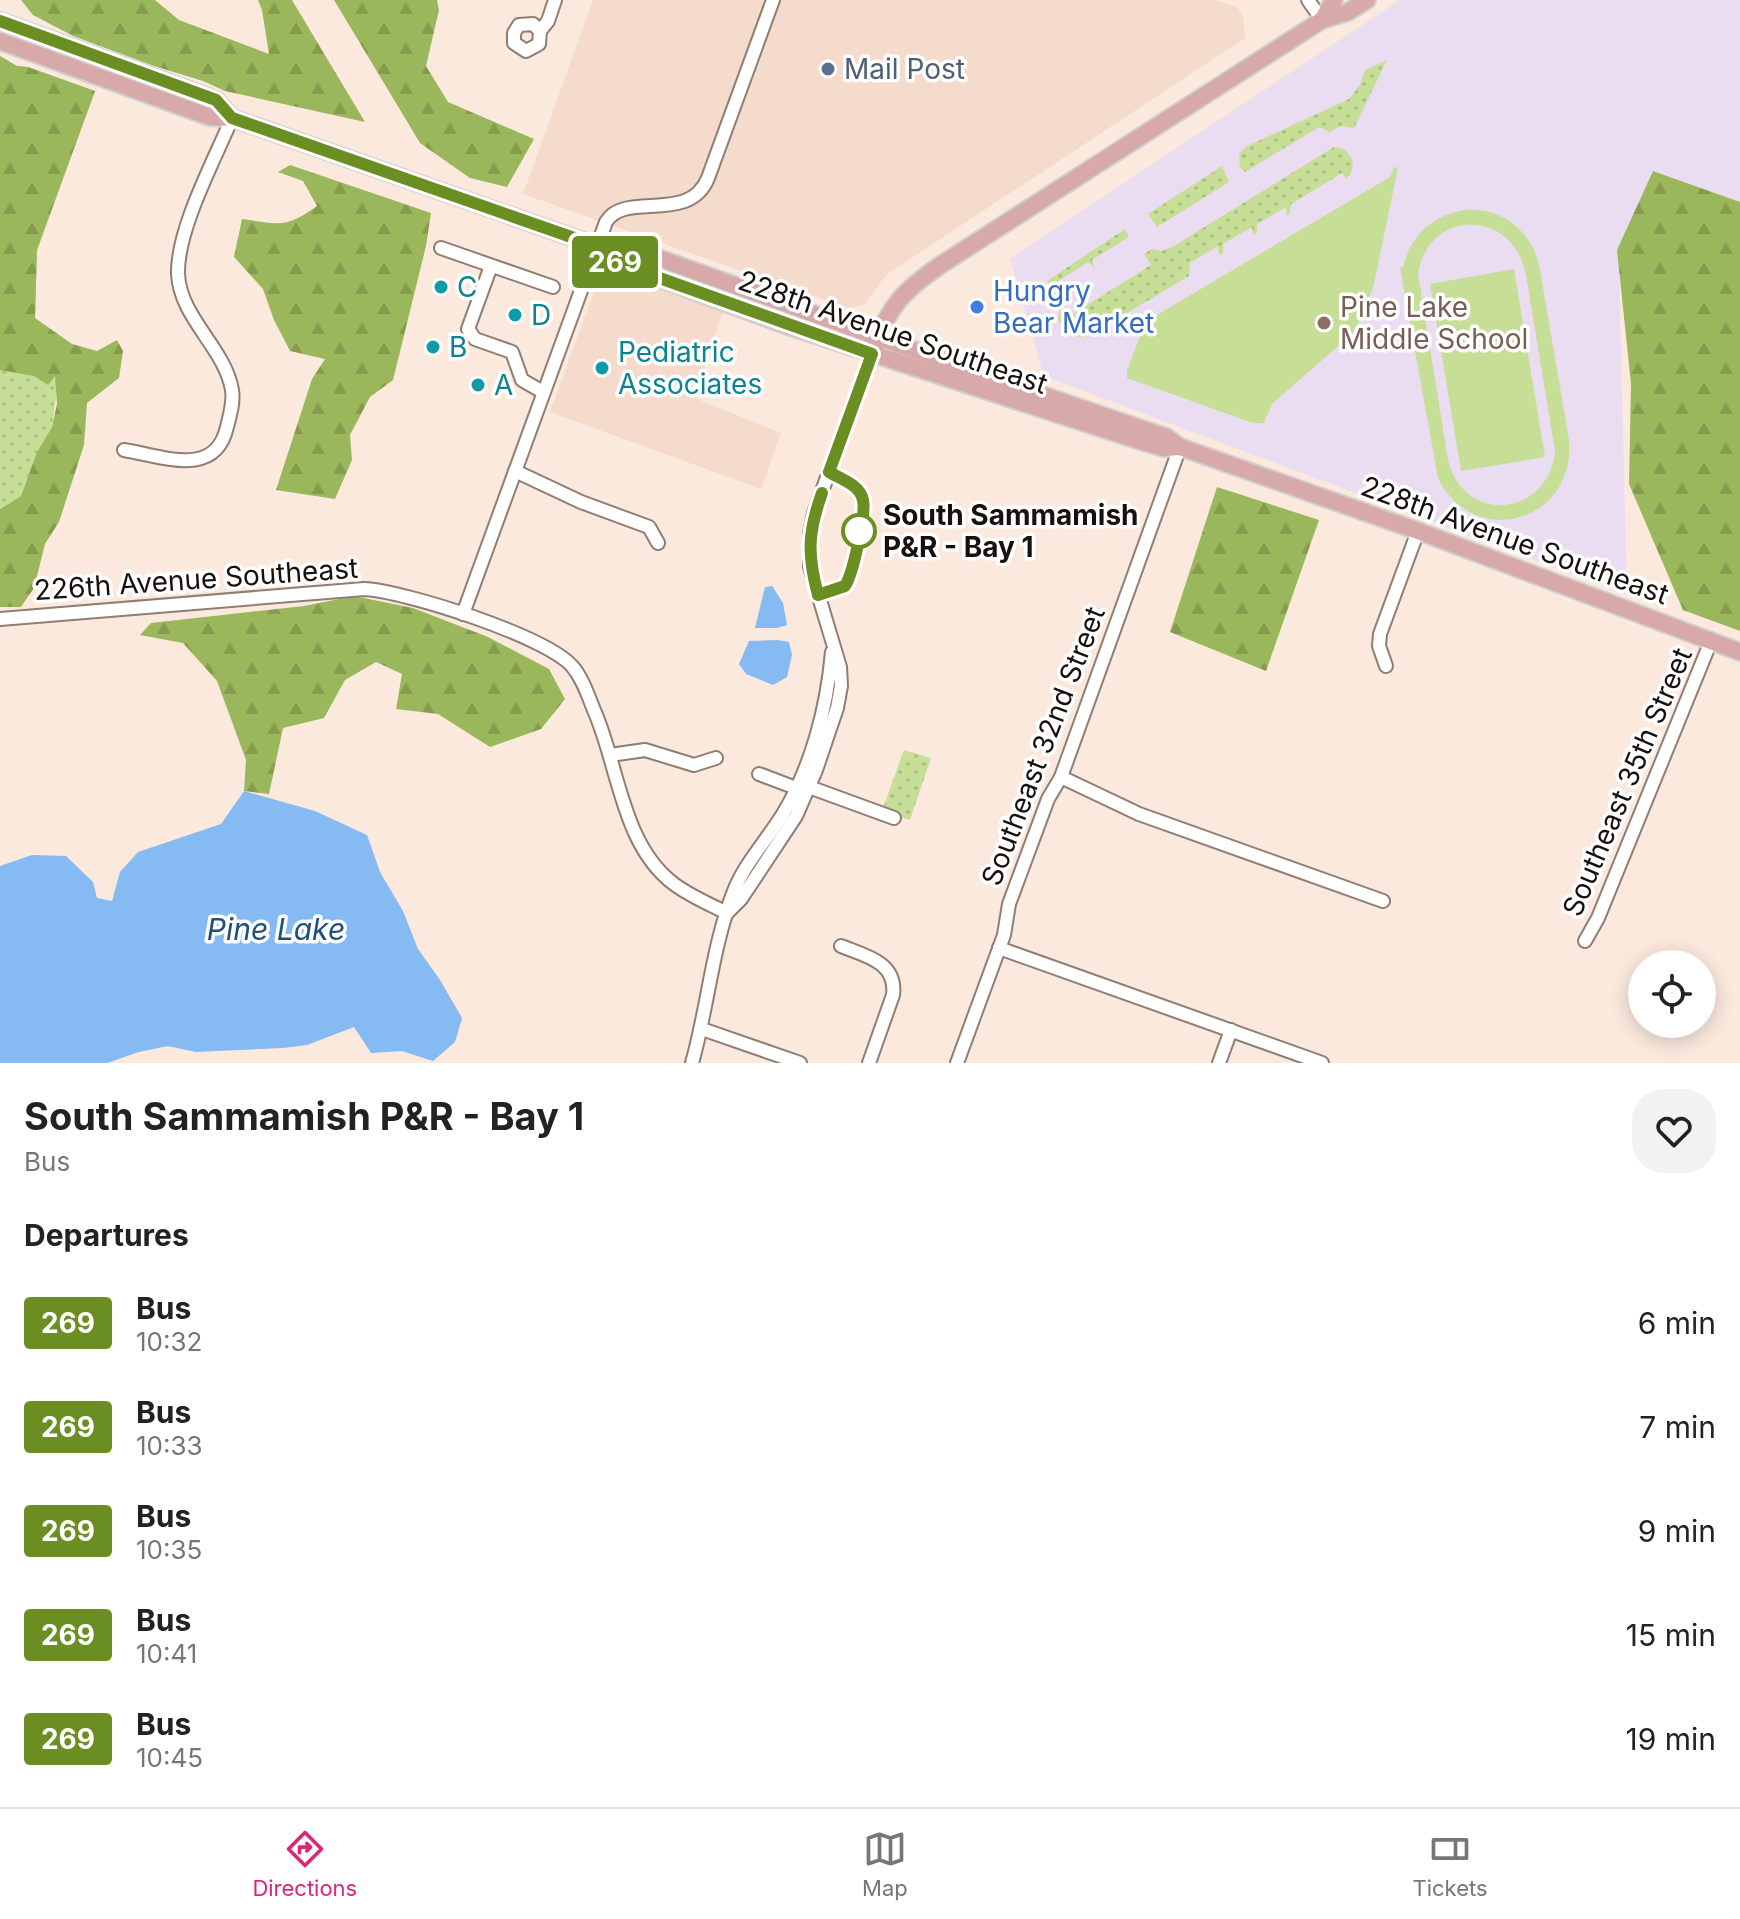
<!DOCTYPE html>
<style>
:root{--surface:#fff;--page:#f2f2f2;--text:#222;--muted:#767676;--line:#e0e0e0;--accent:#db2777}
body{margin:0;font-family:Inter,sans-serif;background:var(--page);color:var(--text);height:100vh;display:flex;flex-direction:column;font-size:30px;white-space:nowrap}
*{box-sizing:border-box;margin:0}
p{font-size:26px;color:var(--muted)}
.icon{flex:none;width:44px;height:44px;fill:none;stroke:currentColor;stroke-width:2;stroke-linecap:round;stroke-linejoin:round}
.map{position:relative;height:1063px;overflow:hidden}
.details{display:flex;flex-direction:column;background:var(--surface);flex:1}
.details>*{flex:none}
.badge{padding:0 16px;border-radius:6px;font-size:28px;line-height:52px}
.tools{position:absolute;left:1628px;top:950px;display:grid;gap:16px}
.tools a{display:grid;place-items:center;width:88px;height:88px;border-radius:50%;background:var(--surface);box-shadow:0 4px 20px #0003;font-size:40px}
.map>.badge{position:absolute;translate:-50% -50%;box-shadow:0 0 0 4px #fff}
h2{padding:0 24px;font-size:30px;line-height:72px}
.round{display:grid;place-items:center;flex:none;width:84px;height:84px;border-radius:32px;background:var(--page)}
.summary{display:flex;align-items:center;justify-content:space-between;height:136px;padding:0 24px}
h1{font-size:38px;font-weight:700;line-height:60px}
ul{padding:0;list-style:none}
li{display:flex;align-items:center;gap:24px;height:104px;padding:0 24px}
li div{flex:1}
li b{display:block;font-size:30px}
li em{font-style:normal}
li .badge{min-width:88px;font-weight:700;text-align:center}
.menu{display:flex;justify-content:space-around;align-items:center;height:112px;border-top:2px solid var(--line);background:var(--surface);font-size:22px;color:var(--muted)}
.menu a{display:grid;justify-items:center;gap:4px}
.menu .on{color:var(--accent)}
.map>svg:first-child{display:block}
.built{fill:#f4dbcb}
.education{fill:#ebddf1}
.grass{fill:url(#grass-dots)}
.forest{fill:url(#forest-firs)}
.pitch{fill:#c6de96;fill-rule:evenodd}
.water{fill:#85baf2}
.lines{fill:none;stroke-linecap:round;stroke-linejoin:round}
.minor-casing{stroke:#8f7e74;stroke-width:16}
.major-casing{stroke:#d1cfcf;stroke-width:20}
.minor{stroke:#fff;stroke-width:12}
.major{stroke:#d7a9a9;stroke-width:16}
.line-casing{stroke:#fff;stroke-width:18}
.line{stroke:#6b8e23;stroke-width:12}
.service-dot{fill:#5c6f8a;stroke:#fff;stroke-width:3}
.culture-dot{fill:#0f9aa8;stroke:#fff;stroke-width:3}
.shop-dot{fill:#3f7fe0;stroke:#fff;stroke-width:3}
.education-dot{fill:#8d6e63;stroke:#fff;stroke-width:3}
.stop-dot{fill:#fff;stroke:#6b8e23;stroke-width:4}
.labels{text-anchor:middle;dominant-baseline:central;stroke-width:7;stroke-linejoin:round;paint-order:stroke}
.service-label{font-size:28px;fill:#4e5e75;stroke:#fff;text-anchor:start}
.culture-label{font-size:28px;fill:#0d838f;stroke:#fff;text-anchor:start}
.shop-label{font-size:28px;fill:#366cbe;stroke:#fff;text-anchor:start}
.education-label{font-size:28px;fill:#785e54;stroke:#fff;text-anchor:start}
.street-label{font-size:28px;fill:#17110d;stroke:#fff}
.stop-label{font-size:28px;font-weight:bold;fill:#17110d;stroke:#fff;text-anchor:start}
.water-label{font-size:30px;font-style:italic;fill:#204f7c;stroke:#fff}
</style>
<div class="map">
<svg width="1740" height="1063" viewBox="0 0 1740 1063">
<defs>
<pattern id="grass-dots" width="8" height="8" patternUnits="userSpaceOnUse" patternTransform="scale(2)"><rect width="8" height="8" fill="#c6de96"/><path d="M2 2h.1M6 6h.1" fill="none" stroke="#a9bd80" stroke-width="1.8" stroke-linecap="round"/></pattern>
<pattern id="forest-firs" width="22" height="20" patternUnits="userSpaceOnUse" patternTransform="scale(2)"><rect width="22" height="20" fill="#9bb75c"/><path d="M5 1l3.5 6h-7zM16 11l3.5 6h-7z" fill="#859c4f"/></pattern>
</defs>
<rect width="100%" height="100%" fill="#fbe9dd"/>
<!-- built -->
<g class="built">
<polygon points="593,0 1215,0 1237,7 1243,16 1245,38 886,275 864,305 847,308 523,194"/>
<polygon points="609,269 724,309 707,358 697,399 781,433 761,489 550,412 598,281"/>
</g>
<!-- education -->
<polygon class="education" points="1400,0 1740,0 1740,202 1653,171 1619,271 1627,595 1044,376 1010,259"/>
<!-- grass -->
<g class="grass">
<polygon points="0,56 17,66 28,67 95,91 37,250 35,319 55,375 57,389 52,427 37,452 21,496 0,509"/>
<polygon points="1387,60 1354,128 1341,126 1329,132 1319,127 1245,172 1240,167 1239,155 1245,147 1349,99 1360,85 1365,70"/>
<path d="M1334 147C1352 148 1359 167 1346 179L1342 173 1291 204 1290 213 1287 216 1286 207 1257 224V233L1253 235 1252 227 1223 244V253L1219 255 1218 246 1190 263 1189 276 1087 337C1072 340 1066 331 1058 320L1060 308 1068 317 1151 265 1144 254 1152 249 1161 251 1174 246Z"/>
<polygon points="1222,166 1229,182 1157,227 1148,214"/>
<polygon points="1125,229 1129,237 1092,260 1095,269 1088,262 1051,286 1047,281"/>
<polygon points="904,750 931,758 910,820 882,811"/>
</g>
<!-- forest -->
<g class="forest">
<polygon points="21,0 155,0 179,20 269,54 262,10 258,0 292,0 365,122 225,91 203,81 154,66 73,36 33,15"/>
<polygon points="334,0 437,0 439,10 426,66 448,102 534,139 507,187 470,178 420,143"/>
<polygon points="0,56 17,66 28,67 95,91 37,250 35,318 72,344 97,351 117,340 123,351 119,378 87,403 84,445 59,522 45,544 34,588 21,607 0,607 0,509 21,496 37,452 52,427 57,404 55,376 48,385 34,376 0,370"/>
<path d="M290 165 431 213 426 246 393 380 370 397 350 435 352 460 335 499 276 490 312 379 325 359 290 351 274 320 263 289 234 257 242 219C279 224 285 229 317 206L303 181 278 172Z"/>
<polygon points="1653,171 1740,202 1740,631 1683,610 1629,484 1631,384 1617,250"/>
<polygon points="1217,487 1319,520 1266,671 1170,632"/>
<polygon points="354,596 413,608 488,637 549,669 565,699 541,729 490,747 438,714 396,709 402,674 376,662 345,680 324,718 283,728 269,794 244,791 246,760 217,681 183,643 140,635 151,623 304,606"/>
</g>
<!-- pitch -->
<g class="pitch">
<polygon points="1394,167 1398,168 1374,284 1363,315 1353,333 1272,404 1264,423 1253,423 1127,378 1127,371 1145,322 1390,177"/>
<path d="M1464 210C1500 207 1530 229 1539 264L1569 440C1576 521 1475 552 1438 478L1400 268 1403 267C1411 235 1432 216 1464 210ZM1463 225C1497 222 1519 242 1526 275L1555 451C1549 517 1464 526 1448 460L1418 273C1423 248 1437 230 1463 225Z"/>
<polygon points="1514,269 1545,457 1461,471 1430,284"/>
</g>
<!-- water -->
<g class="water">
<polygon points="772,586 783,603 787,625 777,628 755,628 765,587"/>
<polygon points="778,640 789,642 792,655 787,677 773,685 746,674 739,664 749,641"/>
<polygon points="244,791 315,811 367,835 380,872 403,911 418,949 440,980 462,1018 455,1042 433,1061 402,1051 371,1053 354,1027 307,1045 283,1048 196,1052 168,1046 139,1052 107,1063 0,1063 0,866 32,855 66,856 93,882 97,898 112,901 120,872 138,852 221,824"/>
</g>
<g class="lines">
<defs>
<g id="minor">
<polyline points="1308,0 1322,20"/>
<polyline points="540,31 533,24 519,25 514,33 514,43 526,51 539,44 540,31 548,21 555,0"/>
<polyline points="441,248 553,287"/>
<polyline points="491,266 468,329 475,339 512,352 522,380 543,392"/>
<path d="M124 450C162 456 215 479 227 427 230 415 234 402 232 390 225 348 180 318 178 274 177 229 214 161 232 118"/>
<polyline points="515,471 581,502 649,527 658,543"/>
<path d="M463 614 606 222C625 190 689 225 708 178L773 0"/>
<path d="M0 619 364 589C405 591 545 636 572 666 584 680 589 699 596 715 619 770 623 846 674 884 690 896 709 904 727 913"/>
<polyline points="1386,666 1379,646 1380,634 1418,531"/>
<polyline points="610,755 645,750 694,765 716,758"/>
<polyline points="759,774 796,788"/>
<polyline points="1061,777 1139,814 1383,901"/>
<polyline points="809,787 894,818"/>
<polyline points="727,913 741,899 796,816 816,770 837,708 841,686 840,667 810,567 810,533 814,513 872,354"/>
<polyline points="1585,941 1598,918 1711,641"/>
<path d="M841 946C866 956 897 962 893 995L869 1063"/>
<polyline points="999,948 1322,1063"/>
<polyline points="702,1029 800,1063"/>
<path d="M692 1063C708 1007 712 946 734 891 745 863 767 840 783 814 812 766 827 707 832 652"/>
<polyline points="957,1063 1004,935 1009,904 1048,799 1061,777 1180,447"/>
<polyline points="1219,1063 1231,1030"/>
</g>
<g id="major">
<polyline points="1322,20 1334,0"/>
<polyline points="0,21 216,100 232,118"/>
<polyline points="0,41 210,117 232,118 597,246 612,261 791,327 1140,441 1164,448 1180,447"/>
<polyline points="597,246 617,243 972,371 1166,437 1180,447 1418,531 1740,652"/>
<path d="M875 346C889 305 905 290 939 266L1322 20 1348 12 1367 0"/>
</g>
</defs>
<!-- minor casing -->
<use href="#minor" class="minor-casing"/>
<!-- major casing -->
<use href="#major" class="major-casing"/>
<!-- minor -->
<use href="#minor" class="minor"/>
<!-- major -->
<use href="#major" class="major"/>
</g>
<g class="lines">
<defs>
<path id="line" d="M0 21 216 100 232 118 597 246 612 261 872 354 829 472C841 479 860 485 863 500 866 514 853 574 845 586L818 595C807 554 808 532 822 493"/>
</defs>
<!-- line casing -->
<use href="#line" class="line-casing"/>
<!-- line -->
<use href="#line" class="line"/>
</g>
<!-- markers -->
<circle class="service-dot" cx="828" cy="69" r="8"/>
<g class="culture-dot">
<circle cx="441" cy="287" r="8"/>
<circle cx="515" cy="315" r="8"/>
<circle cx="433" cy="347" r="8"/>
<circle cx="602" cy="368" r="8"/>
<circle cx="478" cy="385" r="8"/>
</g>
<circle class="shop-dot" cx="977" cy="307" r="8"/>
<circle class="education-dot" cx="1324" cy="323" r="8"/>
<circle class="stop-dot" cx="859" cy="531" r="16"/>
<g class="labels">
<!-- service labels -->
<g class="service-label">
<text x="844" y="69">Mail Post</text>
</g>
<!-- culture labels -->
<g class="culture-label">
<text x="457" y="287">C</text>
<text x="531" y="315">D</text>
<text x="449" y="347">B</text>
<text x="618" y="352">Pediatric<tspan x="618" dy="32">Associates</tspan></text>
<text x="494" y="385">A</text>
</g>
<!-- shop labels -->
<g class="shop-label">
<text x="993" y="291">Hungry<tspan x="993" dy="32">Bear Market</tspan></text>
</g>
<!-- education labels -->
<g class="education-label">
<text x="1340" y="307">Pine Lake<tspan x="1340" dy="32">Middle School</tspan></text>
</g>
<!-- street labels -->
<g class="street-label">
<text transform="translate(893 332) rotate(19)">228th Avenue Southeast</text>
<text transform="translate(1515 540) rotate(20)">228th Avenue Southeast</text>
<text transform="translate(196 579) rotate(-4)">226th Avenue Southeast</text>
<text transform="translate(1043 746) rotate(-69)">Southeast 32nd Street</text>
<text transform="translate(1627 782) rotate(-67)">Southeast 35th Street</text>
</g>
<!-- stop labels -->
<g class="stop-label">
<text x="883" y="515">South Sammamish<tspan x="883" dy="32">P&amp;R - Bay 1</tspan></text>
</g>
<!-- water labels -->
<g class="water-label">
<text x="276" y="929">Pine Lake</text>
</g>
</g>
</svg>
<div class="tools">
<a><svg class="icon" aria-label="locate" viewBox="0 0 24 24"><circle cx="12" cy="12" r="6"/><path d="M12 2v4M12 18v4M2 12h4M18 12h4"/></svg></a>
</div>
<b class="badge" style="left:615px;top:262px;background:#6b8e23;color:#fff">269</b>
</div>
<section class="details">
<div class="summary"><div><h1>South Sammamish P&amp;R - Bay 1</h1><p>Bus</p></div><a class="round"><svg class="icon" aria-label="heart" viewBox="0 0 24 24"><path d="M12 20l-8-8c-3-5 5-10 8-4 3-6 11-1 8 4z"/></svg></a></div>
<h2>Departures</h2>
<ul>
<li><span class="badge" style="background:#6b8e23;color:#fff">269</span><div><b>Bus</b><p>10:32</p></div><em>6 min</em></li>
<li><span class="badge" style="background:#6b8e23;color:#fff">269</span><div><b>Bus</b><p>10:33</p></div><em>7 min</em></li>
<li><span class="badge" style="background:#6b8e23;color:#fff">269</span><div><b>Bus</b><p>10:35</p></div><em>9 min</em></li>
<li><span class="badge" style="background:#6b8e23;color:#fff">269</span><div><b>Bus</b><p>10:41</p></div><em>15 min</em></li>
<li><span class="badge" style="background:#6b8e23;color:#fff">269</span><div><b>Bus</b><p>10:45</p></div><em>19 min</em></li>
</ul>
</section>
<nav class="menu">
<a class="on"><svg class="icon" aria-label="directions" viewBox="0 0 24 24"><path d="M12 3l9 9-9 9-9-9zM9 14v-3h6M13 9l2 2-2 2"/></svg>Directions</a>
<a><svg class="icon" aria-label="map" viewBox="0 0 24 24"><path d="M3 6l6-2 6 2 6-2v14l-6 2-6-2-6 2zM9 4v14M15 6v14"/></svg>Map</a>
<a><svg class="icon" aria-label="tickets" viewBox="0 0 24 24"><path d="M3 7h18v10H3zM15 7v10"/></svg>Tickets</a>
</nav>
